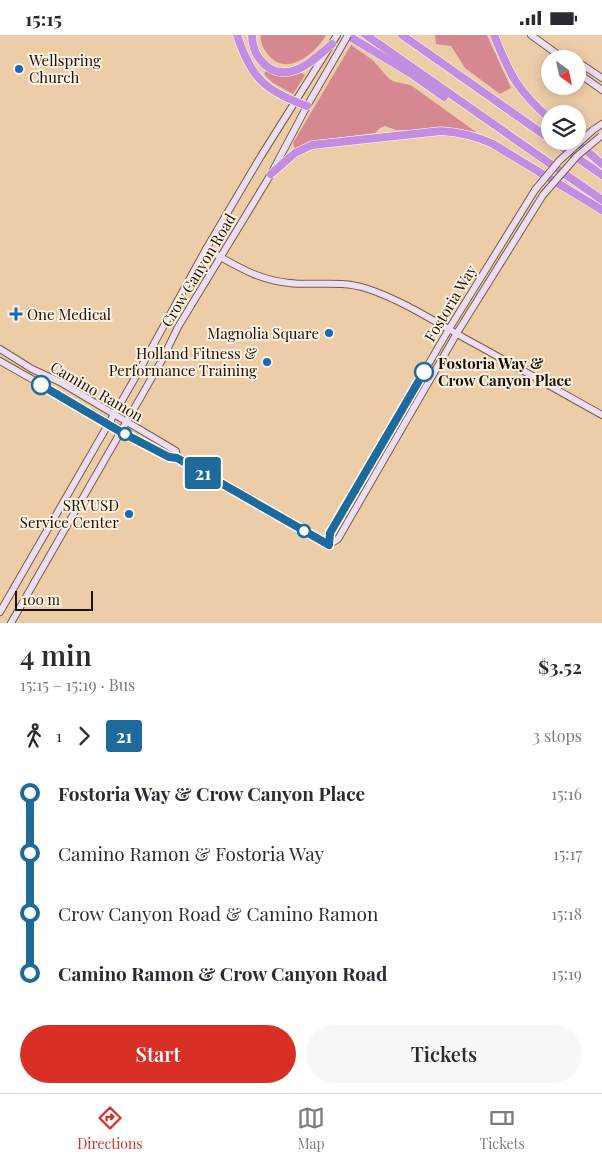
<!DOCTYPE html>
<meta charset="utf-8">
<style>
:root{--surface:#fff;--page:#f7f7f7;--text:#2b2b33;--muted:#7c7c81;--line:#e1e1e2;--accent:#d93025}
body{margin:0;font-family:"Playfair Display",serif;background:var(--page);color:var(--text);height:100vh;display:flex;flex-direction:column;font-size:19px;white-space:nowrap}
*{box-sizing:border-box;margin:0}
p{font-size:16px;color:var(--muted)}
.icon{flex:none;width:28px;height:28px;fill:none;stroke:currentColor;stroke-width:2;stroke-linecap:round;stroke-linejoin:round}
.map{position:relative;height:588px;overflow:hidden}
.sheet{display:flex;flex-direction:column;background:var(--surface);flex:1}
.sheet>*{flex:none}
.badge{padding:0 10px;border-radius:4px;font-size:18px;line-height:32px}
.needle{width:32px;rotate:147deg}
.controls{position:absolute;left:541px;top:15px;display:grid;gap:10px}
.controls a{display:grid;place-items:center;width:45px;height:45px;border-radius:50%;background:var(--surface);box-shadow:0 2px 12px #0003;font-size:25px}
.scale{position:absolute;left:15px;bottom:12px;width:78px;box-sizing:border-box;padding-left:5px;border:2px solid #1b1104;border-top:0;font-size:14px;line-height:18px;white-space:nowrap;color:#1b1104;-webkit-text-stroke:4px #fef1e2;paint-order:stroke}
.map>.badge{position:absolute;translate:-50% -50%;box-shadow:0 0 0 2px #fff}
.legs{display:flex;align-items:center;gap:8px;height:55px;padding:0 20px;font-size:16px}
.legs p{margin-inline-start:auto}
.head{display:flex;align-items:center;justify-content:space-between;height:85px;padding:0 20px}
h1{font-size:28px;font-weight:600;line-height:38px}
.button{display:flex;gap:10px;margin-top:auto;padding:10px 20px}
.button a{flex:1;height:58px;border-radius:30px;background:var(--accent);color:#fff;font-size:20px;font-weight:600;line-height:58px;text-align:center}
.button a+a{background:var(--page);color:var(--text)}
ul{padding:0 20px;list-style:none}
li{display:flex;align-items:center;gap:18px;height:60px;font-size:19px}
li i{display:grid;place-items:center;width:8px;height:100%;margin:0 6px;background:currentColor}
li i::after{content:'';width:12px;height:12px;margin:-6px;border:4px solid;border-radius:50%;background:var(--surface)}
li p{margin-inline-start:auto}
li:first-child i{background:linear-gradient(#0000 50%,currentColor 0)}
li:last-child i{background:linear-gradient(currentColor 50%,#0000 0)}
.status{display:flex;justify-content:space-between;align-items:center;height:35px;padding:0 25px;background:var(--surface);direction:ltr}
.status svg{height:14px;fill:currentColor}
.tab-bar{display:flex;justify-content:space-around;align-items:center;height:70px;border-top:1px solid var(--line);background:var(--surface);font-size:14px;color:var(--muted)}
.tab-bar a{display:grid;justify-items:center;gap:2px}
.tab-bar .on{color:var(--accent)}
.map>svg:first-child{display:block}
.green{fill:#d68890}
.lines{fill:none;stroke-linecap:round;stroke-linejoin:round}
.secondary-casing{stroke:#7a5f3d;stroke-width:8}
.highway-casing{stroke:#fff;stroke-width:9}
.secondary{stroke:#edddf6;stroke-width:6}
.highway{stroke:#c38de1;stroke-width:8}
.secondary-bridge-casing{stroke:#7a5f3d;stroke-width:8;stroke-linecap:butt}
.secondary-bridge{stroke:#edddf6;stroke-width:6}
.line-1-casing{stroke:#fff;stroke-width:11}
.line-1{stroke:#1e6b9b;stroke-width:8}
.poi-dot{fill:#196ab8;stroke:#fef1e2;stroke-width:2}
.stop-1-dot{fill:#fff;stroke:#1e6b9b;stroke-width:2.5}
.labels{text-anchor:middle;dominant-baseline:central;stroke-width:4;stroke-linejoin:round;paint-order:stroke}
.poi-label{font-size:15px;fill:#1b1104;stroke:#fef1e2;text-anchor:end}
.street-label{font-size:15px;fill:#1b1104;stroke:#fef1e2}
.stop-label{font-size:15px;font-weight:bold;fill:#1b1104;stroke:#fef1e2;text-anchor:start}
</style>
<div class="status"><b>15:15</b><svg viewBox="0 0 49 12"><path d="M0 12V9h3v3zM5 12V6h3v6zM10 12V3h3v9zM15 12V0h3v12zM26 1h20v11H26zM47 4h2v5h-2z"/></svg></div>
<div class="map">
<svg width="602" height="588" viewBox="0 0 602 588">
<rect width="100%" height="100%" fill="#eccda8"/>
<!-- green -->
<g class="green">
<path d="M261 0H326C316 19 284 44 267 18 263 13 260 7 261 0Z"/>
<polygon points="435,0 487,0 511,53 500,59 465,33 451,11 436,9"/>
<path d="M351 10C357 15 365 19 371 24 378 29 386 43 393 46 399 48 405 48 412 51L476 97 474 99 418 95H396L385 91 380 93 375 98 320 105 295 114 293 108Z"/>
<polygon points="266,36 282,41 301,38 305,40 293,59 273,48 264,39"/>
</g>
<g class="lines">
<defs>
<g id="secondary">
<polyline points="531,0 564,24"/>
<polyline points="562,22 572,24"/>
<polyline points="578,27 602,43"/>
<polyline points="578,38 602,55"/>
<polyline points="593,95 602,89"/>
<path d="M206 214C236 230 254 244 289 248 314 251 340 245 365 253 400 264 434 286 466 304 512 329 557 355 602 380"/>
<polyline points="0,314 32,334 60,347 176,416 177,423"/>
<polyline points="0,326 169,422 177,423 329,510"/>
<polyline points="329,510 330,498 449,294 535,155"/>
<polyline points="329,510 338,504 457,298 543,160"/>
<polyline points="0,577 139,336 206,214 261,121 337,0"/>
<polyline points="11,588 162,325 178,292 271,139 307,71 340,14"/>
</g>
<g id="highway">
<path d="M237 0C251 43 265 56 307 71"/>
<path d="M252 0C252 24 272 44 296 35 310 30 321 18 332 9"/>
<polyline points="347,0 410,38 444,62"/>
<polyline points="366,0 602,165"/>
<polyline points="402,0 550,104"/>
<path d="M494 0C510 40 517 55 550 84"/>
<polyline points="553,106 602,140"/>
<polyline points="575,106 602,129"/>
<path d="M271 139 295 118 312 110 441 96C459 97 476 101 493 109L602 175"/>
</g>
</defs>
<!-- secondary casing -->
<use href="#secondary" class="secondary-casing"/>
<!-- highway casing -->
<use href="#highway" class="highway-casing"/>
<!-- secondary -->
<use href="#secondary" class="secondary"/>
<!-- highway -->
<use href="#highway" class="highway"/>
<defs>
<g id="secondary-bridge">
<polyline points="340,14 348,0"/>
<polyline points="535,155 559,126 593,95"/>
<polyline points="543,160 577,121 601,101"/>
</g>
</defs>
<!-- secondary-bridge casing -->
<use href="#secondary-bridge" class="secondary-bridge-casing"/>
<!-- secondary-bridge -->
<use href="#secondary-bridge" class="secondary-bridge"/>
</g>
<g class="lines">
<defs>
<polyline id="line-1" points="41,350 121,397 169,422 177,423 329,510 330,498 424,337"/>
</defs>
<!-- line-1 casing -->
<use href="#line-1" class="line-1-casing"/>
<!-- line-1 -->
<use href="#line-1" class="line-1"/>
</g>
<!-- markers -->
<g class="poi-dot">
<circle cx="19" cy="34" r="5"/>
<path d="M13.5 271.5h5v5h5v5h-5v5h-5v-5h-5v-5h5z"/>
<circle cx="329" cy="298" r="5"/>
<circle cx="267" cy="327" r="5"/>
<circle cx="129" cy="479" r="5"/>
</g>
<g class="stop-1-dot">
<circle cx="424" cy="337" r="9"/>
<circle cx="41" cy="350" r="9"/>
<circle cx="125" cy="399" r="6"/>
<circle cx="304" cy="496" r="6"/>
</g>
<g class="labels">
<!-- poi labels -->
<g class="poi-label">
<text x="29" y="25" text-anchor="start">Wellspring<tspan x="29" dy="17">Church</tspan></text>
<text x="27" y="279" text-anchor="start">One Medical</text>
<text x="319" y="298">Magnolia Square</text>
<text x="257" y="318">Holland Fitness &amp;<tspan x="257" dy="17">Performance Training</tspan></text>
<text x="119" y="470">SRVUSD<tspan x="119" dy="17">Service Center</tspan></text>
</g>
<!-- street labels -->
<g class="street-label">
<text transform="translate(198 235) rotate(-59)">Crow Canyon Road</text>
<text transform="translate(450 268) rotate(-59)">Fostoria Way</text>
<text transform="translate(97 356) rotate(30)">Camino Ramon</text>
</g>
<!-- stop labels -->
<g class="stop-label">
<text x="438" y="328">Fostoria Way &amp;<tspan x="438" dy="17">Crow Canyon Place</tspan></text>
</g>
</g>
</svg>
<div class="controls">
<a><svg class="needle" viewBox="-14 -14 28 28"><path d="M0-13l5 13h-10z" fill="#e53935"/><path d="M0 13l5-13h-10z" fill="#7c7c81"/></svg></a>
<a><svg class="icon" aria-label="layers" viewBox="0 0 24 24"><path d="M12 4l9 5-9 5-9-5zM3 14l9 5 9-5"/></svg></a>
</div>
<div class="scale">100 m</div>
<b class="badge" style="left:203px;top:438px;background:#1e6b9b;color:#fff">21</b>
</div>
<section class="sheet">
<div class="head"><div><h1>4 min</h1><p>15:15 – 15:19 · Bus</p></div><b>$3.52</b></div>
<div class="legs"><svg class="icon" aria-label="walk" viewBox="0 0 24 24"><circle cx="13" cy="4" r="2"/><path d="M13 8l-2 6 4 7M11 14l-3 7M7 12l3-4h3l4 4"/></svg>1<svg class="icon" aria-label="forward" viewBox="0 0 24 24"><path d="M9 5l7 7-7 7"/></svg><b class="badge" style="background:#1e6b9b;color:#fff">21</b><p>3 stops</p></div>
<ul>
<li><i style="color:#1e6b9b"></i><b>Fostoria Way &amp; Crow Canyon Place</b><p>15:16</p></li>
<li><i style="color:#1e6b9b"></i><span>Camino Ramon &amp; Fostoria Way</span><p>15:17</p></li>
<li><i style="color:#1e6b9b"></i><span>Crow Canyon Road &amp; Camino Ramon</span><p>15:18</p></li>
<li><i style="color:#1e6b9b"></i><b>Camino Ramon &amp; Crow Canyon Road</b><p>15:19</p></li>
</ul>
<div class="button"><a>Start</a><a>Tickets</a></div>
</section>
<nav class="tab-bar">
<a class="on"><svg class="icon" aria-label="directions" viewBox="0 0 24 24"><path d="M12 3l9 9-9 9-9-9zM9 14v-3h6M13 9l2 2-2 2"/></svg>Directions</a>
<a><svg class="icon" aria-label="map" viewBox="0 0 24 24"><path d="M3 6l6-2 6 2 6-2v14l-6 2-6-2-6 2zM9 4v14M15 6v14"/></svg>Map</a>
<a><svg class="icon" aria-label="tickets" viewBox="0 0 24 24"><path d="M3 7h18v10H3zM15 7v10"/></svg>Tickets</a>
</nav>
